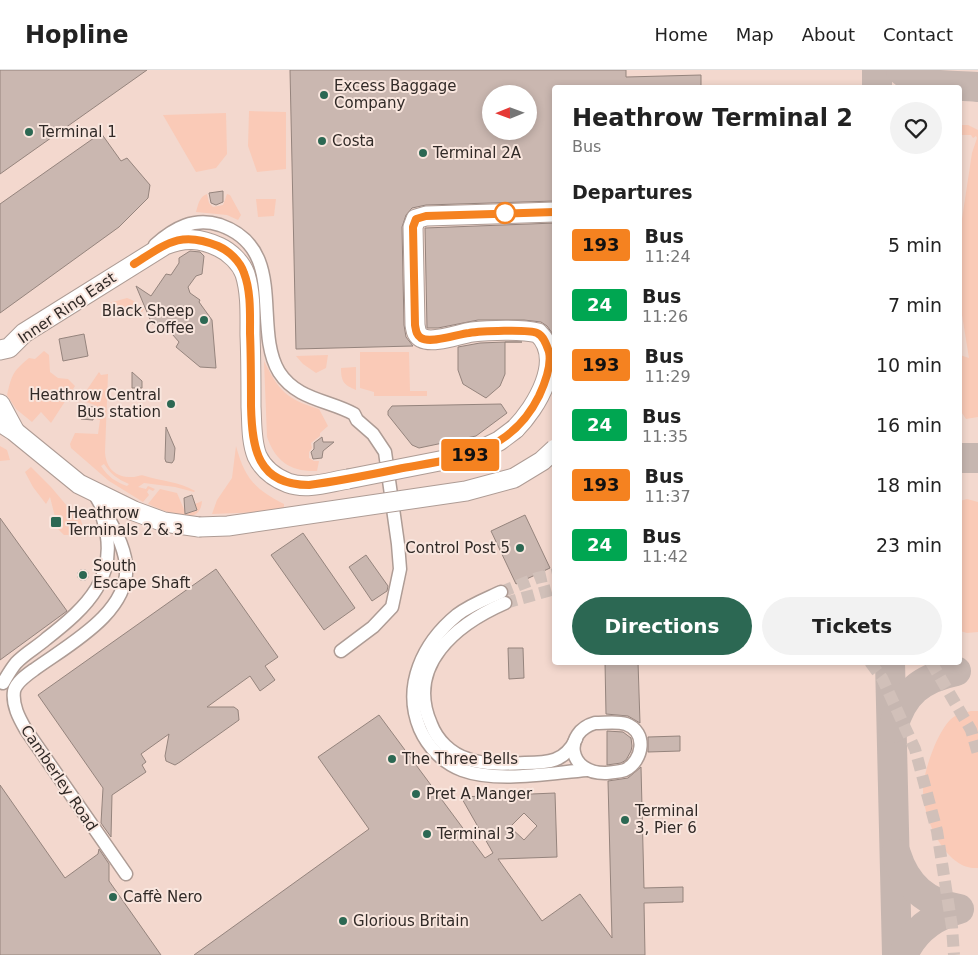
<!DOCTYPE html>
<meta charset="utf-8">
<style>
:root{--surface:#fff;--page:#f2f2f2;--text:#222;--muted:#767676;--line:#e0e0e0;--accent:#2c6853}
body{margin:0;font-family:"DejaVu Sans",sans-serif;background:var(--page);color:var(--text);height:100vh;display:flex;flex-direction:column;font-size:19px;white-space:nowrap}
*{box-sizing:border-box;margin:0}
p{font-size:16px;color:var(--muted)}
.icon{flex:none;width:28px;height:28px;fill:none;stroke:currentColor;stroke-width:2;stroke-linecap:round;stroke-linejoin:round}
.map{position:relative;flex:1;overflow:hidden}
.details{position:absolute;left:552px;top:15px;width:410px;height:580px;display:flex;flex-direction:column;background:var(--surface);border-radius:5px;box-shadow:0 2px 8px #0003}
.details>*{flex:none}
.badge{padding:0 10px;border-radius:4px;font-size:18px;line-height:32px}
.needle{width:32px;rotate:269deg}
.tools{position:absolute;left:482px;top:15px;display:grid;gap:10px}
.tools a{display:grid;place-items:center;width:55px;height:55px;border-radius:50%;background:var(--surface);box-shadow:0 2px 8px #0003;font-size:25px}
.map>.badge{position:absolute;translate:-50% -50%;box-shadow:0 0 0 2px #fff}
h2{padding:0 20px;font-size:19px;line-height:45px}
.round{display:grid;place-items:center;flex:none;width:52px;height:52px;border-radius:26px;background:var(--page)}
.head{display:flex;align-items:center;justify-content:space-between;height:85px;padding:0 20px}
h1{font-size:24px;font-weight:600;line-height:38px}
.primary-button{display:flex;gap:10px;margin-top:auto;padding:10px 20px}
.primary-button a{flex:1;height:58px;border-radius:30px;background:var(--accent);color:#fff;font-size:20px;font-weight:600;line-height:58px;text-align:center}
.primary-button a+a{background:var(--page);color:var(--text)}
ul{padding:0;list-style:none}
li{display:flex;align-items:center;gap:15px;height:60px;padding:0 20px}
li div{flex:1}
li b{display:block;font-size:19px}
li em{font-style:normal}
li .badge{min-width:55px;font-weight:700;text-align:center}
header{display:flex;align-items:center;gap:30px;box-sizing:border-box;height:70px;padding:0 25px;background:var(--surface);border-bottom:1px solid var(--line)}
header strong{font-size:24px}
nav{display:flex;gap:28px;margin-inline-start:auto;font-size:18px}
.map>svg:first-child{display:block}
.built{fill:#f3d8ce;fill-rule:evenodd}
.green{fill:#facab7;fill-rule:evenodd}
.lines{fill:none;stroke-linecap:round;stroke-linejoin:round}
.taxiway{stroke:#c6b6b0;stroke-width:30}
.building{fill:#cab7b0;stroke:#95847d;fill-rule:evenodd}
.street-tunnel{stroke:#d1c0b9;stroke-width:12;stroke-dasharray:12 6;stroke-linecap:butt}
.street-casing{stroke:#ae9c95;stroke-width:15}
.secondary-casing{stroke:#ae9c95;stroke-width:21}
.street{stroke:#fff;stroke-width:12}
.secondary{stroke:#fff;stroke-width:19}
.secondary-bridge-casing{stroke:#ae9c95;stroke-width:21;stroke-linecap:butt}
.secondary-bridge{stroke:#fff;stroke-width:19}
.line-casing{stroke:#fff;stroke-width:11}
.line{stroke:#f58220;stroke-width:8}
.poi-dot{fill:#2c6853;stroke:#f9e6de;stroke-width:2}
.stop-dot{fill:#fff;stroke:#f58220;stroke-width:2.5}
.labels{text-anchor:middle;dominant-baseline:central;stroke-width:4;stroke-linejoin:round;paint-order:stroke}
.poi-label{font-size:15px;fill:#312a27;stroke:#f9e6de;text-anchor:start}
.street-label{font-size:15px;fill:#312a27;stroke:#f9e6de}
</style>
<header>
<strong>Hopline</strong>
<nav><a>Home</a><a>Map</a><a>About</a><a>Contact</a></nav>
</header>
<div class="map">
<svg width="978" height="885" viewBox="0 0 978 885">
<rect width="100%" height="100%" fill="#f9e6de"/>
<!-- built -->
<path class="built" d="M0 0H978V885H0ZM555 18H960V592H555ZM491 24H529V61H491Z"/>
<!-- green -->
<g class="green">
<polygon points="249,41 286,42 286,99 257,102 248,76"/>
<polygon points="226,43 227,84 216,98 196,102 163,45"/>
<polygon points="960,55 968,55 978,60 978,347 966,349 960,340 960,285 969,288 960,233 960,162 972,83 977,68 976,66 973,68 971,65 960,65"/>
<path d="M207 124 209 133 213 137 223 135 227 124 230 125 241 145 238 150 227 145 196 142C198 135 199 127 207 124Z"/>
<polygon points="256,129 276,129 274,146 258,147"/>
<polygon points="127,228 132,230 144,239 142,242 118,236 117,241 107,237 109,233"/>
<path d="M44 281 49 285 50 302 58 308 68 309 75 316 51 353 41 342 32 352 16 339 7 325C12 305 12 302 29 288L35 289Z"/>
<polygon points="360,282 409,282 410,321 427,321 427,326 374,326 374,322 360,318"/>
<polygon points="328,285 326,298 316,303 303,294 296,286"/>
<path d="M264 291C279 321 286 329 319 339L328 356 320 363V366L311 373 312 378 309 382V388L314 391H319L317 401C291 402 276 392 267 367Z"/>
<path d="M356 297V320C344 315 341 312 341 298Z"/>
<path d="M99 302 101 305 108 304 105 382C106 399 116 408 134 407 138 406 142 404 145 406 161 411 180 412 195 421L194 422 175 417 144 413 138 417 146 419 148 416 155 419 153 421 149 419 147 422 149 425 143 432 109 411 71 378 70 374 75 363 98 364 100 350 96 349 97 336 80 330ZM104 394C111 404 117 409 129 414L127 416C116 412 108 407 101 396Z"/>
<polygon points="0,376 7,380 10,390 0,391"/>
<path d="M236 376C245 409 255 419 284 434V441L212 444 217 430 232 408Z"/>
<polygon points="31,397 51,417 67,436 79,445 85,462 82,465 64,465 58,459 50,427 46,434 33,417 25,402"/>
<path d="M160 419 177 423 186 444 195 441 197 439 195 434 202 431C200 460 163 440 148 434Z"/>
<polygon points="967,429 978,432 978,562 967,563 960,561 960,431"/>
<path d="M971 641H978V798C946 801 923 748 923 721 923 702 937 663 950 650 956 644 964 643 971 641Z"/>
</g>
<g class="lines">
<!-- taxiway -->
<g class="taxiway">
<polyline points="877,0 877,18"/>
<path d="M901 0C923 20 951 14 978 17"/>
<polyline points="960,388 978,388"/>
<polyline points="890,592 897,885"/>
<path d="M893 658C902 623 922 608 956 601"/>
<path d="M896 784C906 816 926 833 959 839 933 846 914 860 903 885"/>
</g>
</g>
<!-- building -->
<g class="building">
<polygon points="0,0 147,0 0,104"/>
<path d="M290 0H626V7L701 5V18H555V131L426 135 412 138 406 145 402 157 404 255 406 267 413 276 296 279ZM491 24H529V61H491Z"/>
<polygon points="101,63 121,91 127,88 150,115 148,128 119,157 0,243 0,134"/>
<polygon points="223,121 223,132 216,135 211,133 209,123"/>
<polygon points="555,153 555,267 547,256 541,252 524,250 478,250 438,258 427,258 425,158"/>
<polygon points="190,181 200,182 204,186 202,204 196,206 188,217 190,223 200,230 199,232 212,250 216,298 200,297 176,277 179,272 166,257 152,254 136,216 151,226 166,204 171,205 179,193 179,188"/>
<polygon points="84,264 88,286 63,291 59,269"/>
<polygon points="505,272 505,304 500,316 486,328 463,314 458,300 458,277 480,273 505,272 522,272"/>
<polygon points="132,302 142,311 142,318 132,318"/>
<polygon points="501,334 507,343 476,366 419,378 412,375 388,345 388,341 392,336"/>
<polygon points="82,336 94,337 93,350 81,349"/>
<polygon points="166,357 175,378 174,390 172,393 166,392 165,389"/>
<polygon points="322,367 323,372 334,372 323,381 322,388 313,389 311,382 314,379 314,373"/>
<polygon points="192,425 197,440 185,444 184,428"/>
<polygon points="525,445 550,498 516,514 491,461"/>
<polygon points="0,448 67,541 0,590"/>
<polygon points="303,463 355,538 324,560 271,485"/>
<polygon points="366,485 388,516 387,521 372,531 349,497"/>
<polygon points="216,499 278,587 265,596 275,610 260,621 250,606 207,637 234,637 238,640 239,650 180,692 175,695 166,691 165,686 169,664 141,684 146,692 142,695 146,702 112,725 111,767 101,753 103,718 38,625"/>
<circle cx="83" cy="505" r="5.5"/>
<polygon points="508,578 523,578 524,608 509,609"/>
<polygon points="605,592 638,592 640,653 628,646 606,644"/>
<path d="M379 645 485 788 493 783 461 727 555 723 557 787 498 789 542 851 580 824 612 868 608 711 628 708 641 697 644 818 683 817V832L644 833 645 885H194L369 759 318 687ZM524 743 537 756 524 770 510 757Z"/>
<polygon points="607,661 623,662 631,668 632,676 631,681 626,690 621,693 607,695"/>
<polygon points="680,666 680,681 648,682 648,667"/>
<polygon points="0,715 65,808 98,784 99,779 109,794 109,811 161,885 0,885"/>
</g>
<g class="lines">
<!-- street-tunnel -->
<g class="street-tunnel">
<polyline points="501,522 537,508 555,504"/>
<polyline points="505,533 555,519"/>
<polyline points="870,592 882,608 915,679 937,761 952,857 954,885"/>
<polyline points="931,592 971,660 978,684"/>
</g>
<defs>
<g id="street">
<path d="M155 175C174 158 194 147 220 155 289 179 252 257 279 302 297 330 329 330 354 344L357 350 373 364 385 382 398 474 400 499 392 537 373 557 341 581"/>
<path d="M93 421C105 444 123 468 126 494 131 542 68 575 35 599 28 604 16 612 14 621 12 635 19 648 26 660L126 804"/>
<path d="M501 522C486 529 470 535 457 545 423 573 402 616 420 659 428 677 443 693 462 700 497 713 550 703 587 700"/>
<path d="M505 533C457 554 405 595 431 654 437 670 451 684 468 689 486 695 506 694 525 693 548 693 565 692 576 669"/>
<path d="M3 613C7 606 11 599 16 593 24 584 37 577 46 569 87 537 121 506 103 449"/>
<path d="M595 653C605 653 617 651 626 654 648 662 643 691 625 700 619 702 612 702 606 703 567 704 563 662 595 653Z"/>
</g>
<g id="secondary">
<path d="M0 280 9 278 24 263 165 175C185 167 200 168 219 177 230 182 241 193 245 204 251 223 250 245 250 265 251 289 251 313 251 337 252 353 251 371 257 386 263 399 275 408 288 413 307 420 329 412 348 409"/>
<polyline points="0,334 14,360"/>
<polyline points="0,352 14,361 79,414 134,441 164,452 199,457"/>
<path d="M515 359C536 338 566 289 538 263 522 259 489 260 472 262 459 264 433 274 422 268 416 265 416 260 415 255L413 157 416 149 426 146 555 142"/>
</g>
</defs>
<!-- street casing -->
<use href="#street" class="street-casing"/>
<!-- secondary casing -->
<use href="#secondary" class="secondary-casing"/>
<!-- street -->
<use href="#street" class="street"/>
<!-- secondary -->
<use href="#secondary" class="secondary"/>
<defs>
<g id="secondary-bridge">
<polyline points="348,409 470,385 499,371 515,359"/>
<polyline points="199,457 228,456 466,421 514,408 542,391 555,379"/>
</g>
</defs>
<!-- secondary-bridge casing -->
<use href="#secondary-bridge" class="secondary-bridge-casing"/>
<!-- secondary-bridge -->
<use href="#secondary-bridge" class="secondary-bridge"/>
</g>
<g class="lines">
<defs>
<path id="line" d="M134 194C166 174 180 160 218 176 229 181 240 191 244 203 251 221 250 244 250 263 251 287 251 311 251 336 252 378 257 415 309 415 339 411 369 405 398 399 457 388 510 385 539 326 545 313 552 296 549 282 547 276 544 266 537 263 529 259 480 261 469 263 458 264 431 274 421 268 416 265 416 260 415 255L413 157 416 149 426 146 555 142"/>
</defs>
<!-- line casing -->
<use href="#line" class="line-casing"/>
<!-- line -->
<use href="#line" class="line"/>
</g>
<!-- markers -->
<g class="poi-dot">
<circle cx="324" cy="25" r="5"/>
<circle cx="29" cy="62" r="5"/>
<circle cx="322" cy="71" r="5"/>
<circle cx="423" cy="83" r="5"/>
<circle cx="204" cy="250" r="5"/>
<circle cx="171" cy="334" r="5"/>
<rect x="50" y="446" width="12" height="12" rx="2.5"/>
<circle cx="520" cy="478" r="5"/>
<circle cx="83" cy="505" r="5"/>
<circle cx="392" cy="689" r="5"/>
<circle cx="416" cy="724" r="5"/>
<circle cx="625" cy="750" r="5"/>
<circle cx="427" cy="764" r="5"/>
<circle cx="113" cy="827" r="5"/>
<circle cx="343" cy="851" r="5"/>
</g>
<circle class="stop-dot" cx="505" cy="143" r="10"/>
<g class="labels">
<!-- poi labels -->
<g class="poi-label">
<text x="334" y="16">Excess Baggage<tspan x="334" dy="17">Company</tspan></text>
<text x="39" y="62">Terminal 1</text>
<text x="332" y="71">Costa</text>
<text x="433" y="83">Terminal 2A</text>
<text x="194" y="241" text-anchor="end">Black Sheep<tspan x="194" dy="17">Coffee</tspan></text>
<text x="161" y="325" text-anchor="end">Heathrow Central<tspan x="161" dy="17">Bus station</tspan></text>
<text x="67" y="443">Heathrow<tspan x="67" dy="17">Terminals 2 &amp; 3</tspan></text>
<text x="510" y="478" text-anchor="end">Control Post 5</text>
<text x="93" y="496">South<tspan x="93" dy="17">Escape Shaft</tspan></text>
<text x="402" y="689">The Three Bells</text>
<text x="426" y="724">Pret A Manger</text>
<text x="635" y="741">Terminal<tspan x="635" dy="17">3, Pier 6</tspan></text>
<text x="437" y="764">Terminal 3</text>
<text x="123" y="827">Caffè Nero</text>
<text x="353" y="851">Glorious Britain</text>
</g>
<!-- street labels -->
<g class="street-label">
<text transform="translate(67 238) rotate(-34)">Inner Ring East</text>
<text transform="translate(59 708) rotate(56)">Camberley Road</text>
</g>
</g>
</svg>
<div class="tools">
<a><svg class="needle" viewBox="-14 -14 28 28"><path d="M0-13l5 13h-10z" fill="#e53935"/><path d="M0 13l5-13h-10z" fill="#767676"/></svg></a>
</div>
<b class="badge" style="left:470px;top:385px;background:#f58220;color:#111">193</b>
<section class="details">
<div class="head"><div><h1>Heathrow Terminal 2</h1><p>Bus</p></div><a class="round"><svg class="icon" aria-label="heart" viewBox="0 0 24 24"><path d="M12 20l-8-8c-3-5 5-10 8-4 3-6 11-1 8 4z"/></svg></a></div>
<h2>Departures</h2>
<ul>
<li><span class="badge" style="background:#f58220;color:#111">193</span><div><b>Bus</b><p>11:24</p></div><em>5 min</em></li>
<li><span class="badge" style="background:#00a651;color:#fff">24</span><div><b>Bus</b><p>11:26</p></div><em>7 min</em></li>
<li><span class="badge" style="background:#f58220;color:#111">193</span><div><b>Bus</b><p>11:29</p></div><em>10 min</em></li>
<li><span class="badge" style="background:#00a651;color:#fff">24</span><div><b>Bus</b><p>11:35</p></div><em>16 min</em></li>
<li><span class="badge" style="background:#f58220;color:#111">193</span><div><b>Bus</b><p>11:37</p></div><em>18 min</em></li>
<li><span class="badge" style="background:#00a651;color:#fff">24</span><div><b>Bus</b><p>11:42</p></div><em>23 min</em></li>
</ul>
<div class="primary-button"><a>Directions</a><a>Tickets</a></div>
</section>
</div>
